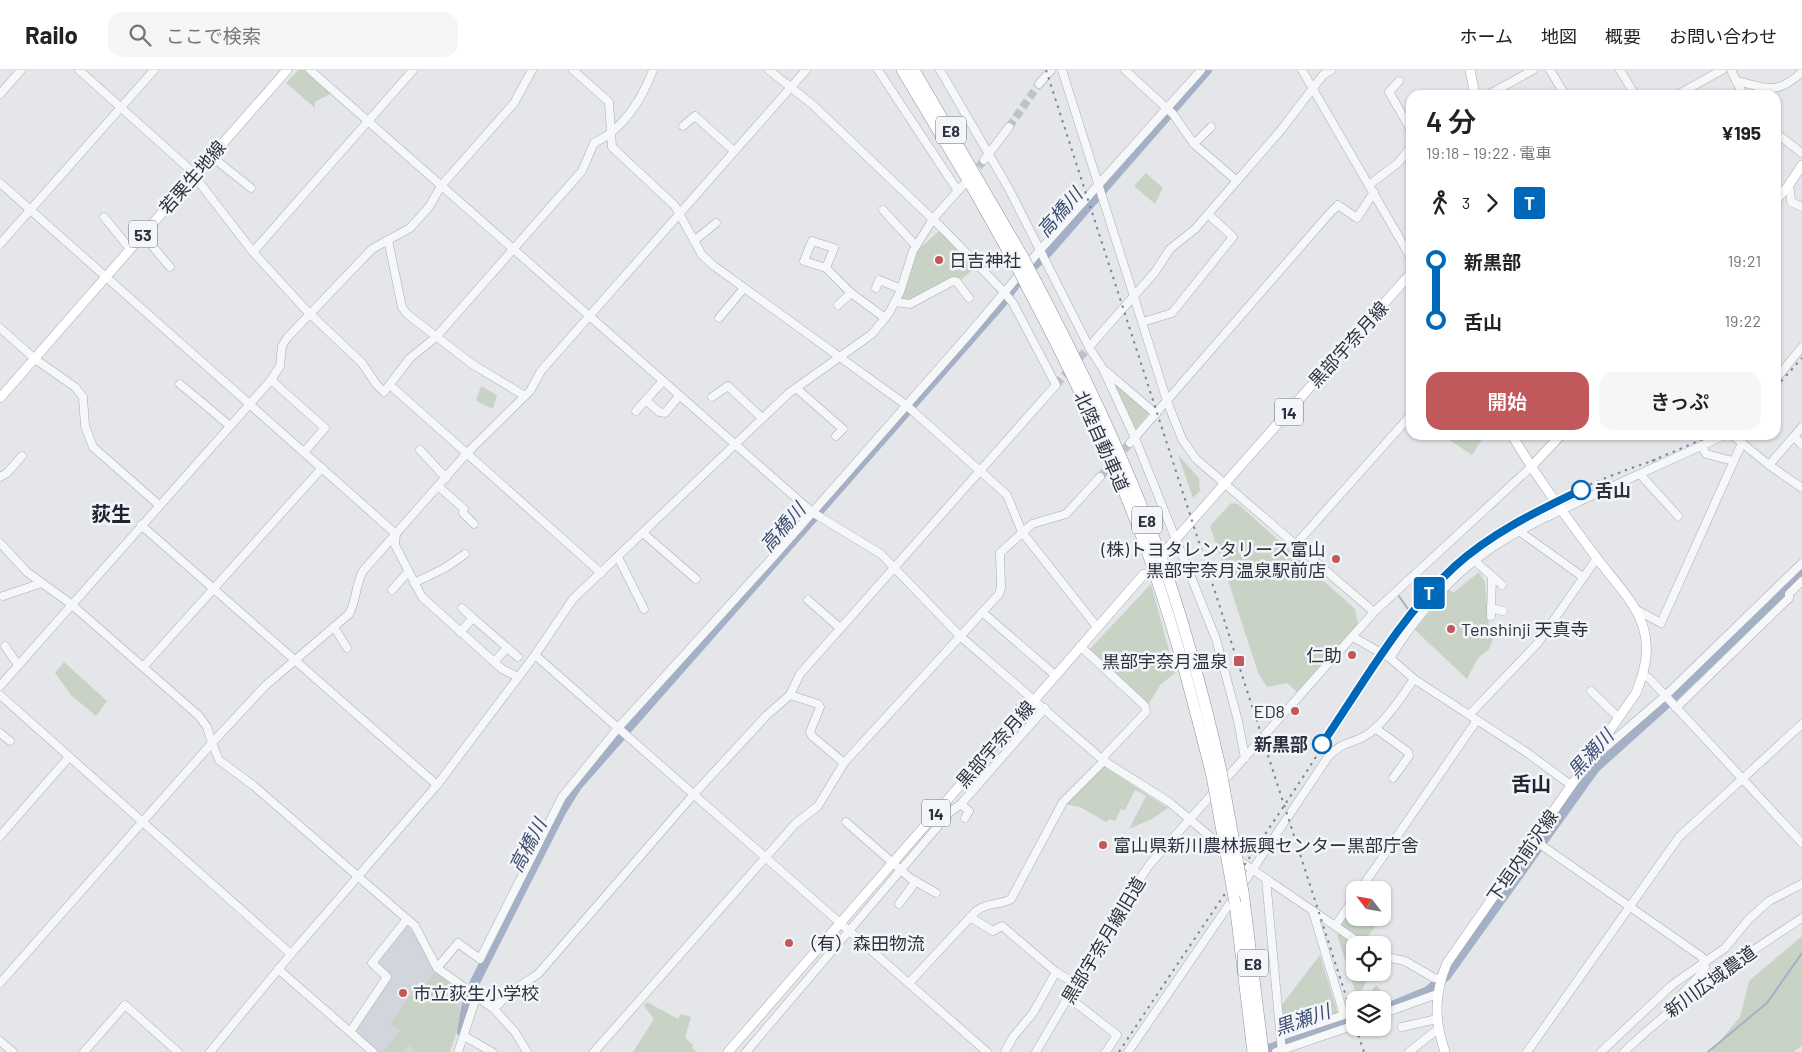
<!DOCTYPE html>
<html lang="ja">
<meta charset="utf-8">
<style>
:root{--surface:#fff;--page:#f6f6f6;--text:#222;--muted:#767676;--line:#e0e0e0;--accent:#c0585c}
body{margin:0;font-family:Barlow,"Noto Sans JP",sans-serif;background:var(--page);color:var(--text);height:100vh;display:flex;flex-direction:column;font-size:19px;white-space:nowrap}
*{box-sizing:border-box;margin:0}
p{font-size:16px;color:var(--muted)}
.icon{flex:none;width:28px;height:28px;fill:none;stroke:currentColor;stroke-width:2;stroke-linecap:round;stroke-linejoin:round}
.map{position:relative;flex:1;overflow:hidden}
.details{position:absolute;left:1406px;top:20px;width:375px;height:350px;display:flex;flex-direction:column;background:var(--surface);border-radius:15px;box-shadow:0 1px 4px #0004}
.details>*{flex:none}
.badge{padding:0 10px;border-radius:4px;font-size:18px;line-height:32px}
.needle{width:32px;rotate:301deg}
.buttons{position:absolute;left:1346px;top:811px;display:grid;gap:10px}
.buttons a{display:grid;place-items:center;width:45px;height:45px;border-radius:10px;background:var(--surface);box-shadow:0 1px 4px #0004;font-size:25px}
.map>.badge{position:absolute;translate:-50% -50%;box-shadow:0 0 0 2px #fff}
.legs{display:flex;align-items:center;gap:8px;height:55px;padding:0 20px;font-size:16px}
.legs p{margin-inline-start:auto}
.head{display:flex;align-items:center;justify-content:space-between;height:85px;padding:0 20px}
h1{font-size:28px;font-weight:600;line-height:38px}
.primary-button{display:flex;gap:10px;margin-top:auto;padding:10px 20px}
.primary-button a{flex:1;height:58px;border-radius:15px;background:var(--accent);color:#fff;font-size:20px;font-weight:600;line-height:58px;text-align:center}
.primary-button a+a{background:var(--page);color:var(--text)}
ul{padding:0 20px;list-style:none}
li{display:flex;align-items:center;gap:18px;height:60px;font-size:19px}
li i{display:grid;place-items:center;width:8px;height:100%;margin:0 6px;background:currentColor}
li i::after{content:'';width:12px;height:12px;margin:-6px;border:4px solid;border-radius:50%;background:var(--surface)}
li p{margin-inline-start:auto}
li:first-child i{background:linear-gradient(#0000 50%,currentColor 0)}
li:last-child i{background:linear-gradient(currentColor 50%,#0000 0)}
header{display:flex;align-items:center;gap:30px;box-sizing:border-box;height:70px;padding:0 25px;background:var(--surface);border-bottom:1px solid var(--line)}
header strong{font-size:24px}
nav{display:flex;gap:28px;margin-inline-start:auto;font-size:18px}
.search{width:350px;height:45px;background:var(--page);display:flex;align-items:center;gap:12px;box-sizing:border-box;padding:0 18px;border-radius:15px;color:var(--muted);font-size:19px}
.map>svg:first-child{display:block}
.built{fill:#d2d5dc}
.green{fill:#c8d3c6}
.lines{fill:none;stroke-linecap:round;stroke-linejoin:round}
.stream{stroke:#a3b0c6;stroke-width:2}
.river{stroke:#a3b0c6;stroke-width:10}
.minor-tunnel{stroke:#bfc2c8;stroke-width:8;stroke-dasharray:8 4;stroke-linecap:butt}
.minor-casing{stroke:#a9acb4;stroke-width:9}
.major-casing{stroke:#a5a9b5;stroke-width:10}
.highway-casing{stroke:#8d929f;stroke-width:12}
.minor{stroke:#f6f7f9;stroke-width:8}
.major{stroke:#fff;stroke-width:9}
.highway{stroke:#fff;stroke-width:11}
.rail{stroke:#7f8492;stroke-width:2;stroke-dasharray:2.5 5;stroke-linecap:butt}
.highway-bridge-casing{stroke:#8d929f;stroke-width:12;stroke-linecap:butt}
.highway-bridge{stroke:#fff;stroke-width:11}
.line-1-casing{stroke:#fff;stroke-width:11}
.line-1{stroke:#0068b9;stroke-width:8}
.poi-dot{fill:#c0585c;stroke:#f4f5f8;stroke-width:2}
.stop-1-dot{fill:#fff;stroke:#0068b9;stroke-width:2.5}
.labels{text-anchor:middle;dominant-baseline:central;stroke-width:5;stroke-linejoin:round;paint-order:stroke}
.shield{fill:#f4f5f8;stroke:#696c78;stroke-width:1}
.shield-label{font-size:16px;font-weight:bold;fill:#2d3241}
.street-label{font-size:18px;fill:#2d3241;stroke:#f4f5f8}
.poi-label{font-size:18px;fill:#2d3241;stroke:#f4f5f8;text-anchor:start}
.stop-label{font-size:18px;font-weight:bold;fill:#2d3241;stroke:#f4f5f8;text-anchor:start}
.water-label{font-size:19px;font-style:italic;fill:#3c4d71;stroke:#f4f5f8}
.quarter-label{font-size:20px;font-weight:bold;fill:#1f2432;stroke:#f4f5f8}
</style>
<header>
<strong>Railo</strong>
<div class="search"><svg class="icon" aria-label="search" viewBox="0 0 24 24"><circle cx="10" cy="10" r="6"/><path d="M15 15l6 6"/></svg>ここで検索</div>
<nav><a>ホーム</a><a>地図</a><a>概要</a><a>お問い合わせ</a></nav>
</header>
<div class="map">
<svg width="1802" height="982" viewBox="0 0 1802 982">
<rect width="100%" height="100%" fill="#e4e6ea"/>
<!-- built -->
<polygon class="built" points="406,854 417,867 432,898 451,914 467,923 462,949 450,982 378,982 354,961 390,908 376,894"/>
<!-- green -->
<g class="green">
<polygon points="298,0 305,0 332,23 315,32 315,38 286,13"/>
<polygon points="1146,103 1163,118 1155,134 1134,116"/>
<polygon points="940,160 975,198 959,211 898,235 916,182"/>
<polygon points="1112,311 1149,343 1135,360"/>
<polygon points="481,316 497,325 493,339 476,331"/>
<polygon points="1442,365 1485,365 1472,385"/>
<polygon points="1178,385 1199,408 1200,421 1193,428"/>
<polygon points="1231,433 1238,434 1355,539 1358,554 1297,622 1287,613 1267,617 1259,605 1210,456"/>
<polygon points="1479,502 1485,512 1489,556 1493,569 1489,579 1478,588 1467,609 1415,560 1449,519 1453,523"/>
<polygon points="1151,514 1175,603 1160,615 1148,635 1088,581"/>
<polygon points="64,592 107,631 96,646 71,625 55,603"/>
<polygon points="1104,696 1168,738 1152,749 1129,759 1146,726 1135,720 1125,740 1121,739 1115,751 1109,749 1106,752 1080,737 1064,734"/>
<polygon points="1355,833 1355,848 1382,848 1364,871 1340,854"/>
<polygon points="1340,863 1356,875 1355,902 1371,903 1362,920 1368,925 1376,915 1388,929 1358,930 1337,865"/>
<polygon points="1802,866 1802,976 1793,982 1711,982 1740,947 1749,911"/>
<polygon points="1320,885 1338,944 1287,962 1281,936"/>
<polygon points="434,902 453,916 452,920 460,941 460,951 449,982 417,982 409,975 403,982 383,982 400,960 390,954 410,924 418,929"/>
<polygon points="647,932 678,949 681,944 691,947 685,968 693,975 692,978 697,982 633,982 654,949 644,936"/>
</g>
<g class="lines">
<!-- stream -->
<g class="stream">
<polyline points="1399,526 1410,542"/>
<polyline points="1708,982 1767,933 1802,883"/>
</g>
<!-- river -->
<g class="river">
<polyline points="1382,940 1428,921 1446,906 1595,698 1665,635 1802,503"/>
<polyline points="462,962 467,934 475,912 561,742 577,716 1001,234 1020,208 1048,182 1207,0"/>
<polyline points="1260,982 1355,949"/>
</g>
<!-- minor-tunnel -->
<g class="minor-tunnel">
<polyline points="1009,57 1039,14"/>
<polyline points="971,106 984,90"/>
<polyline points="1056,315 1089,277"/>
<polyline points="1100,407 1130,373"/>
</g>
<defs>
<g id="minor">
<path d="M79 0 195 104 199 112 253 182 306 240 362 293 376 314 384 322 410 288 436 267 582 101 594 73C623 60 642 29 653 0"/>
<polyline points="310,0 812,442 881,484 960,566 1104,691 1169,732 1226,780"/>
<polyline points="573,0 609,32 612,77 675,136 702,185 714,196 906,335 1007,425 1022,462 1097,557"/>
<polyline points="878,0 958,121"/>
<polyline points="940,0 1009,119 1089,277 1103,299 1135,368 1216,569 1238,651 1245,688"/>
<polyline points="1062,0 1167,331 1182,369 1196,389 1374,542"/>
<polyline points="1125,0 1173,44 1194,74"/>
<polyline points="1302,0 1411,188"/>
<polyline points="1550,0 1565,25"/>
<polyline points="1620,0 1635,25"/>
<polyline points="1731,0 1743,25"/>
<polyline points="1399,11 1389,22 1411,60"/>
<path d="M1736 11C1768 18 1776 26 1802 2"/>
<polyline points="1039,14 1051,0"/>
<polyline points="0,24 21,0"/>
<polyline points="1488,25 1533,0"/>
<polyline points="1677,25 1722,0"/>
<polyline points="683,56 695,46 734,81"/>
<polyline points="1211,57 1194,74 1237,111"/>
<polyline points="1776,63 1802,83"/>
<polyline points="211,86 251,118"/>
<polyline points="984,90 1009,57"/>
<polyline points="0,113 396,464"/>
<polyline points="1369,115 1398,93 1411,77"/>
<polyline points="1787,118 1790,120 1791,132 1802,137"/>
<polyline points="883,140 916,176"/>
<polyline points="104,147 130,179"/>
<polyline points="143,165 170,197"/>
<polyline points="388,170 402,237 407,244 472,294 525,326"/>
<polyline points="694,171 716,153"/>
<polyline points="0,174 154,0"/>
<polyline points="253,182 413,0"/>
<polyline points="826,198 834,178 812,171 804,191 826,198 851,223"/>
<polyline points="876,218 879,210 901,219"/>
<polyline points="895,232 910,234 953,211 957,212 969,228"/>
<polyline points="838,235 851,223 885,248"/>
<polyline points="719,248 744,218"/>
<polyline points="1143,252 1172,243 1233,167 1208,144"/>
<polyline points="0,258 35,289 75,317 83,327 85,356 93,377 159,435"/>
<polyline points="1089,277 1155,202 1170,179 1195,159 1281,60 1323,5 1331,0"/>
<polyline points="1107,302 1156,344"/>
<polyline points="1776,309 1802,277"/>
<polyline points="271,310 325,358 304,382"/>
<polyline points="180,314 230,356"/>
<polyline points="390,315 601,503"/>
<polyline points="796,318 843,359 836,366"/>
<polyline points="712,327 728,316 762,348"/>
<polyline points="646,330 659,342 665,343 679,326"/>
<polyline points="636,341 663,311"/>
<polyline points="1732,365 1769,395 1802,357"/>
<polyline points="1794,366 1802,375"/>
<polyline points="1130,373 1329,144 1338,135 1357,148 1374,122"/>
<polyline points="1702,376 1706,384 1733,391"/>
<polyline points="420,380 446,408"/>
<polyline points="1769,395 1802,418"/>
<polyline points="1640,404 1678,446"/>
<polyline points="0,407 7,403 22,386"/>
<polyline points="438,416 464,439 463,443 474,454"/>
<polyline points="141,455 437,715"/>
<polyline points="1519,461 1583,507"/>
<polyline points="643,463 696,509"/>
<polyline points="396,464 395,475 422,527 502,599 518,607"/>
<polyline points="0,473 27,502 71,534 199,646 207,657 212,673 0,913"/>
<polyline points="1296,474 1411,345"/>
<polyline points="618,487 644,539"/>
<polyline points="1475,491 1502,515"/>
<polyline points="414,513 445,498 465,484"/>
<polyline points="392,520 408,502"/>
<polyline points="3,526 42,513"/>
<polyline points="808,530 840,558"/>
<polyline points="462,538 473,548"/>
<polyline points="1491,538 1503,541"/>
<polyline points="1635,539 1661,553 1742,373"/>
<polyline points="982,542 1055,605"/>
<polyline points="1491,546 1492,506"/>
<polyline points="334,557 347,578"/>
<polyline points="460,562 473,548 518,587"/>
<polyline points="1353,567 1390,588 1414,609 1526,682 1571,715"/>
<polyline points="5,576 18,595"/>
<polyline points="535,585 987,982"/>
<path d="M1390 588C1416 547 1447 510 1486 482 1517 460 1553 444 1587 428 1633 407 1679 386 1725 365"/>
<polyline points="494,592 507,578"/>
<polyline points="144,596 322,398"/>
<polyline points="1643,605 1649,608 1802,773"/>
<polyline points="0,616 271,310 280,296 282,276 287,268 372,179 410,158 429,137 441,116 514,33 532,0"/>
<polyline points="1591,621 1619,648"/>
<polyline points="0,625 291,884"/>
<polyline points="790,625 818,634 820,637 810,662 812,666 844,693"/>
<polyline points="1676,638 1789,528 1789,524 1802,511"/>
<polyline points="1469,645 1537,574 1597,488"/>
<polyline points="1375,658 1408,682 1409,686 1393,708"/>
<polyline points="0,663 10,671"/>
<polyline points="1597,680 1606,677 1665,626 1802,493"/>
<polyline points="961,734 969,741 965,748"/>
<polyline points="846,752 910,808 936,823"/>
<polyline points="0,766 69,687"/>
<polyline points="1534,770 1702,887 1705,897 1702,903 1680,926 1681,932"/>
<polyline points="1237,789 1363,875"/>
<polyline points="1266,809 1282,982"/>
<path d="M1241 817 1328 687C1343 671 1349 675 1365 666 1382 657 1403 625 1414 609"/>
<polyline points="1360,820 1477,650"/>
<polyline points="899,834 916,811"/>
<polyline points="970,847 993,861 1002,856 1056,902 1076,914"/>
<polyline points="1335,856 1355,827"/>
<polyline points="1382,886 1405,891 1434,908 1441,909"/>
<polyline points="437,898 458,873 480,889 562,727 618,658 774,486 970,263 1040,180 1201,0"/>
<polyline points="278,899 373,982"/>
<path d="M909 913 976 841C990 831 999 836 1011 829L1063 732 1104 691 1105 685 1146 642 1145 636 1080 576"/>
<polyline points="1068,927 1117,965 1106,982"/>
<polyline points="494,939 509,923 538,904 694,724 767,645 790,625 800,604 1056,315 1013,233 1002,220 944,160 813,35 769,0"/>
<polyline points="1382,944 1437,924"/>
<polyline points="1402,957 1437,949"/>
<polyline points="350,962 387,907 372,893 407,849"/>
<polyline points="464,966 492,982"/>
<polyline points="1281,966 1344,945 1313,842"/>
<polyline points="0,971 13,982"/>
<polyline points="84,982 125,935 178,982"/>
<polyline points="210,982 291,884 437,715 535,585 573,529 789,323 872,264 889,243 900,222 913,181 933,149 963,115"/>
<polyline points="458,982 477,925"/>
<path d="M527 982 515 962 494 939 437 898 415 856 254 716 219 690 212 673 265 616 349 544C357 530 355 515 363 501L467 383 530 321 541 301 806 0"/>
<polyline points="594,982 795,754 818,736 844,693 999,524 1001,518 1000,483 1032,454 1066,444 1100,407"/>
<polyline points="746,982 950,742 961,734 1045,638"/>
<polyline points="1005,982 1013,967 1033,943 1056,902"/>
<polyline points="1036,982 1119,840 1150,794 1374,542 1531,397"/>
<polyline points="1128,982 1235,826"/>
<polyline points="1276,982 1355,955"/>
<polyline points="1409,982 1438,959"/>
<polyline points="1527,982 1679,767 1802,654"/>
<polyline points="1601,982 1672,915 1725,878 1749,849 1769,831 1802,814"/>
<path d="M1624 982C1678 930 1739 889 1802 848"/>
</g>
<g id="major">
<polyline points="1470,0 1475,25"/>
<polyline points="1776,130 1789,115 1802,95"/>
<polyline points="0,328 287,0"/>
<polyline points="1531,397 1561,365"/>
<polyline points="1166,480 1411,203"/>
<polyline points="728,982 1144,504"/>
<path d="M1445 982C1434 950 1434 924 1447 893L1636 623C1644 603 1650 582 1644 560 1637 533 1613 510 1596 487 1567 448 1537 408 1512 365"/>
</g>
<g id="highway">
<polyline points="902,0 975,122 1017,197"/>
<polyline points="914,0 1024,189"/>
<path d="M1036 212C1086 307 1133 405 1168 507 1189 570 1206 635 1221 701"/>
<path d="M1028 219C1071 300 1110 382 1142 467 1171 545 1192 626 1212 706"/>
<polyline points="1243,822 1263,982"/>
<polyline points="1235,833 1253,982"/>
</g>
</defs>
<!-- minor casing -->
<use href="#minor" class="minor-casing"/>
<!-- major casing -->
<use href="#major" class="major-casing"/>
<!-- highway casing -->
<use href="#highway" class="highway-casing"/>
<!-- minor -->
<use href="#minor" class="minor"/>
<!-- major -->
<use href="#major" class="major"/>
<!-- highway -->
<use href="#highway" class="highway"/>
<!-- rail -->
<g class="rail">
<polyline points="1046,0 1355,954"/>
<polyline points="1776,317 1802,288"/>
<polyline points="1652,391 1712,365"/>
<polyline points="1356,958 1364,982"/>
<path d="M1119 982C1180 889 1244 797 1305 704 1349 636 1395 550 1455 496 1508 448 1590 411 1658 389"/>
</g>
<defs>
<g id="highway-bridge">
<polyline points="1024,189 1036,212"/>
<polyline points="1017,197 1028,219"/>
<polyline points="1221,701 1243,822"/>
<polyline points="1212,706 1235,833"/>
</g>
</defs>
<!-- highway-bridge casing -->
<use href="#highway-bridge" class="highway-bridge-casing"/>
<!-- highway-bridge -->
<use href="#highway-bridge" class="highway-bridge"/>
</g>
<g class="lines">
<defs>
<path id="line-1" d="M1322 674C1363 614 1400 547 1454 497 1490 464 1537 441 1581 420"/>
</defs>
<!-- line-1 casing -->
<use href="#line-1" class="line-1-casing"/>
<!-- line-1 -->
<use href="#line-1" class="line-1"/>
</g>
<!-- markers -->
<g class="poi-dot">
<circle cx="939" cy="190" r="5"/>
<circle cx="1336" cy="489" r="5"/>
<circle cx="1451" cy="559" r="5"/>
<circle cx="1352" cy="585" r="5"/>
<rect x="1233" y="585" width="12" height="12" rx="2.5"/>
<circle cx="1295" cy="641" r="5"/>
<circle cx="1103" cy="775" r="5"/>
<circle cx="789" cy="873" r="5"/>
<circle cx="403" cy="923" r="5"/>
</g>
<g class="stop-1-dot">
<circle cx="1581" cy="420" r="9"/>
<circle cx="1322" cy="674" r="9"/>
</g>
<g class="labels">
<!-- shield labels -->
<g class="shield">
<rect x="936" y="46.5" width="30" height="27" rx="4"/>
<rect x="129" y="150.5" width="28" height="27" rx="4"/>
<rect x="1275" y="328.5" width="28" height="27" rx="4"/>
<rect x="1132" y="436.5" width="30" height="27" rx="4"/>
<rect x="922" y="729.5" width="28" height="27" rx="4"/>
<rect x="1238" y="879.5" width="30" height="27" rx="4"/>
</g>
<g class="shield-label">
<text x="951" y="60">E8</text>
<text x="143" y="164">53</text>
<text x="1289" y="342">14</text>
<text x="1147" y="450">E8</text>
<text x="936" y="743">14</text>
<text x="1253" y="893">E8</text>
</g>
<!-- street labels -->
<g class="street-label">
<text transform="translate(192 107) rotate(-49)">若栗生地線</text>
<text transform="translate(1348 274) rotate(-48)">黒部宇奈月線</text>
<text transform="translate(1102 371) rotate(66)">北陸自動車道</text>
<text transform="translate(995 674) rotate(-49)">黒部宇奈月線</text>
<text transform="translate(1522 786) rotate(-55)">下垣内前沢線</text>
<text transform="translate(1103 870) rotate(-59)">黒部宇奈月線旧道</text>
<text transform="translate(1710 911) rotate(-36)">新川広域農道</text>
</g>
<!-- poi labels -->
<g class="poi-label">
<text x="949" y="190">日吉神社</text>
<text x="1326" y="479" text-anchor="end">(株)トヨタレンタリース富山<tspan x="1326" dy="21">黒部宇奈月温泉駅前店</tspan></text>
<text x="1461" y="559">Tenshinji 天真寺</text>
<text x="1342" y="585" text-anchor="end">仁助</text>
<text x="1228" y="591" text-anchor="end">黒部宇奈月温泉</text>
<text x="1285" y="641" text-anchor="end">ED8</text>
<text x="1113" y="775">富山県新川農林振興センター黒部庁舎</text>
<text x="799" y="873">（有）森田物流</text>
<text x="413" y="923">市立荻生小学校</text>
</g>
<!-- stop labels -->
<g class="stop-label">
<text x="1595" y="420">舌山</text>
<text x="1308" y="674" text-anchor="end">新黒部</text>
</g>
<!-- water labels -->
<g class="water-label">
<text transform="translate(1059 142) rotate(-49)">高橋川</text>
<text transform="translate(782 457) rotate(-49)">高橋川</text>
<text transform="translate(1590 683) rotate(-48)">黒瀬川</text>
<text transform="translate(527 775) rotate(-62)">高橋川</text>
<text transform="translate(1302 949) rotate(-19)">黒瀬川</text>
</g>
<!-- quarter labels -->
<g class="quarter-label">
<text x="111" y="443">荻生</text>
<text x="1531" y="713">舌山</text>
</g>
</g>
</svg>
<div class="buttons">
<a><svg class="needle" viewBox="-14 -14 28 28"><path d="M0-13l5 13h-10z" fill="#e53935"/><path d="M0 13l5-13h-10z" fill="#767676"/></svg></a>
<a><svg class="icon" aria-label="locate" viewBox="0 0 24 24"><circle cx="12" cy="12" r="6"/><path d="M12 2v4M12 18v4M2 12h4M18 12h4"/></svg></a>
<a><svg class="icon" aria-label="layers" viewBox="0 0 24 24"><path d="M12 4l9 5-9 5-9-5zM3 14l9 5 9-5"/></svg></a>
</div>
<b class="badge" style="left:1429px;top:523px;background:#0068b9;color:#fff">T</b>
<section class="details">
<div class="head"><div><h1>4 分</h1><p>19:18 – 19:22 · 電車</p></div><b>¥195</b></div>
<div class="legs"><svg class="icon" aria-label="walk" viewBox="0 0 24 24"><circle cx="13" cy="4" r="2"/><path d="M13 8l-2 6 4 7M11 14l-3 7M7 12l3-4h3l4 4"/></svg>3<svg class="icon" aria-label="forward" viewBox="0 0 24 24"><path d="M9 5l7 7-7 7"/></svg><b class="badge" style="background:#0068b9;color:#fff">T</b></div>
<ul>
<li><i style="color:#0068b9"></i><b>新黒部</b><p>19:21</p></li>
<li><i style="color:#0068b9"></i><b>舌山</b><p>19:22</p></li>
</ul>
<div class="primary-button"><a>開始</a><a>きっぷ</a></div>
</section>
</div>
